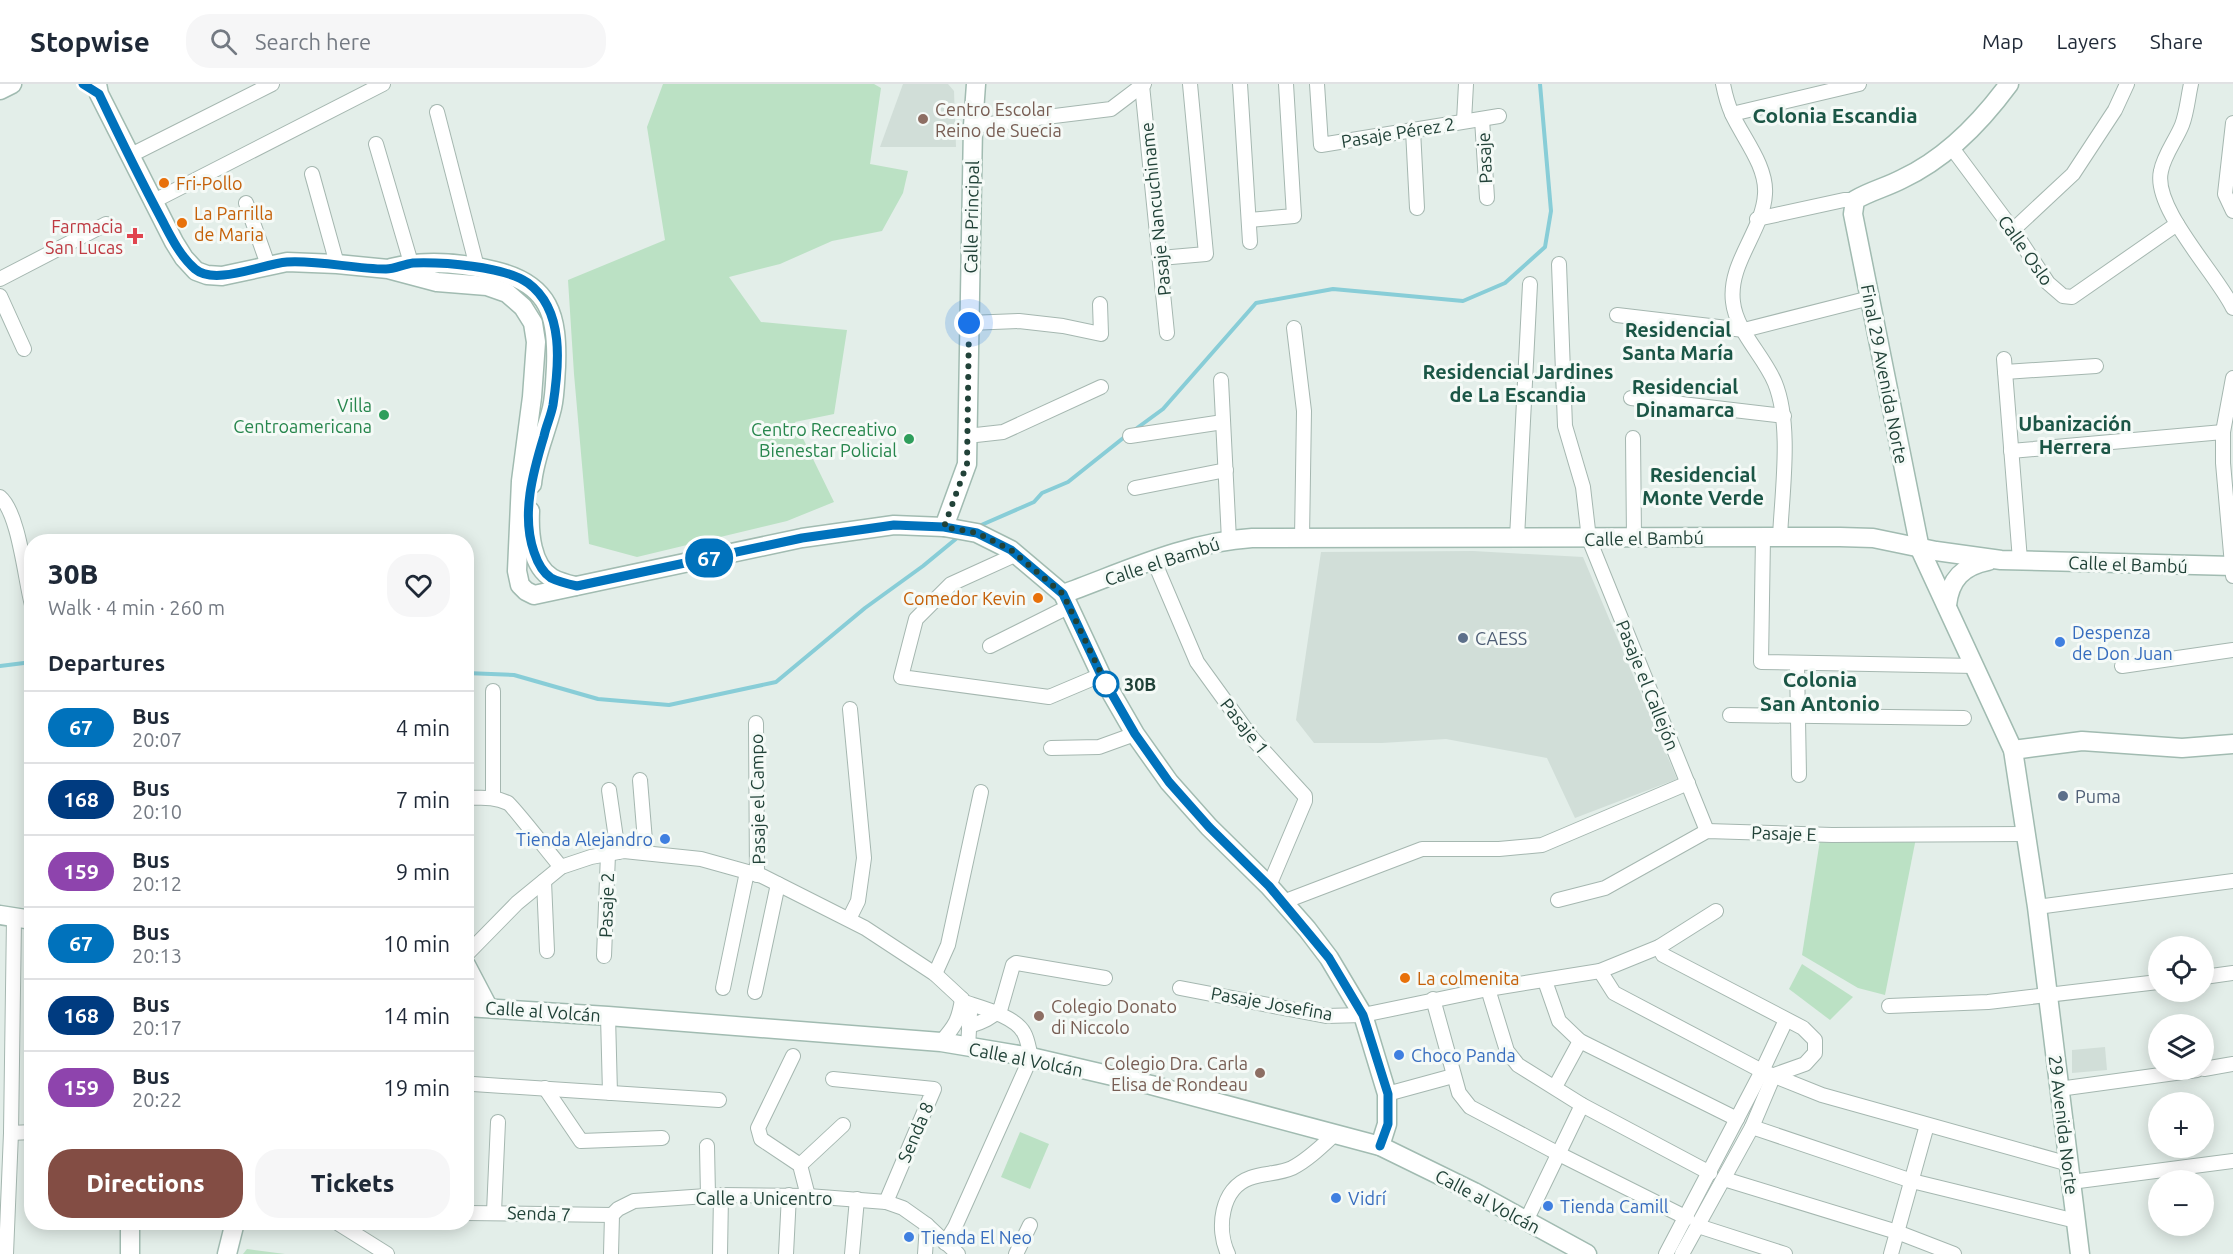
<!DOCTYPE html>
<meta charset="utf-8">
<style>
:root{--surface:#fff;--page:#f6f6f7;--text:#1f2937;--muted:#747a83;--line:#e0e1e3;--accent:#834d44}
body{margin:0;font-family:Ubuntu,sans-serif;background:var(--page);color:var(--text);height:100vh;display:flex;flex-direction:column;font-size:22px;white-space:nowrap}
*{box-sizing:border-box;margin:0}
p{font-size:20px;color:var(--muted)}
.icon{flex:none;width:33px;height:33px;fill:none;stroke:currentColor;stroke-width:2;stroke-linecap:round;stroke-linejoin:round}
.map{position:relative;flex:1;overflow:hidden}
.details{position:absolute;left:24px;top:450px;width:450px;height:696px;display:flex;flex-direction:column;background:var(--surface);border-radius:24px;box-shadow:0 3px 15px #0003}
.details>*{flex:none}
.badge{padding:0 12px;border-radius:20px;font-size:21px;line-height:39px}
.buttons{position:absolute;left:2148px;top:852px;display:grid;gap:12px}
.buttons a{display:grid;place-items:center;width:66px;height:66px;border-radius:50%;background:var(--surface);box-shadow:0 3px 15px #0003;font-size:30px}
.you{position:absolute;width:30px;height:30px;margin:-15px;border:4px solid #fff;border-radius:50%;background:#1a73e8;box-shadow:0 0 0 9px #1a73e833}
.map>.badge{position:absolute;translate:-50% -50%;box-shadow:0 0 0 3px #fff}
h2{padding:0 24px;font-size:22px;line-height:54px}
.round{display:grid;place-items:center;flex:none;width:63px;height:63px;border-radius:24px;background:var(--page)}
.overview{display:flex;align-items:center;justify-content:space-between;height:102px;padding:0 24px}
h1{font-size:28px;font-weight:800;line-height:45px}
.primary-button{display:flex;gap:12px;margin-top:auto;padding:12px 24px}
.primary-button a{flex:1;height:69px;border-radius:24px;background:var(--accent);color:#fff;font-size:24px;font-weight:800;line-height:69px;text-align:center}
.primary-button a+a{background:var(--page);color:var(--text)}
ul{padding:0;list-style:none}
li{display:flex;align-items:center;gap:18px;height:72px;padding:0 24px;border-top:2px solid var(--line)}
li div{flex:1}
li b{display:block;font-size:22px}
li em{font-style:normal}
li .badge{min-width:66px;font-weight:700;text-align:center}
header{display:flex;align-items:center;gap:36px;box-sizing:border-box;height:84px;padding:0 30px;background:var(--surface);border-bottom:2px solid var(--line)}
header strong{font-size:28px}
nav{display:flex;gap:33px;margin-inline-start:auto;font-size:21px}
.search{width:420px;height:54px;background:var(--page);display:flex;align-items:center;gap:15px;box-sizing:border-box;padding:0 21px;border-radius:24px;color:var(--muted);font-size:22px}
.map>svg:first-child{display:block}
.built{fill:#d1ded8}
.green{fill:#bbe1c4}
.lines{fill:none;stroke-linecap:round;stroke-linejoin:round}
.stream{stroke:#88cdd7;stroke-width:4}
.street-casing{stroke:#a5b7b0;stroke-width:16}
.secondary-casing{stroke:#a1bbb1;stroke-width:21}
.street{stroke:#fff;stroke-width:14}
.secondary{stroke:#fff;stroke-width:18}
.line-casing{stroke:#fff;stroke-width:14}
.line{stroke:#0072bc;stroke-width:9}
.walk{stroke:#214238;stroke-width:6;stroke-dasharray:0 10.8}
.education-dot{fill:#8d6e63;stroke:#f5faf7;stroke-width:2}
.food-dot{fill:#e8710a;stroke:#f5faf7;stroke-width:2}
.health-dot{fill:#e0444e;stroke:#f5faf7;stroke-width:2}
.leisure-dot{fill:#2e9e5b;stroke:#f5faf7;stroke-width:2}
.service-dot{fill:#5c6f8a;stroke:#f5faf7;stroke-width:2}
.shop-dot{fill:#3f7fe0;stroke:#f5faf7;stroke-width:2}
.stop-dot{fill:#fff;stroke:#0072bc;stroke-width:3}
.labels{text-anchor:middle;dominant-baseline:central;stroke-width:6;stroke-linejoin:round;paint-order:stroke}
.education-label{font-size:18px;fill:#785e54;stroke:#f5faf7;text-anchor:start}
.street-label{font-size:18px;fill:#214238;stroke:#f5faf7}
.food-label{font-size:18px;fill:#c56008;stroke:#f5faf7;text-anchor:start}
.health-label{font-size:18px;fill:#be3a42;stroke:#f5faf7;text-anchor:end}
.leisure-label{font-size:18px;fill:#27864d;stroke:#f5faf7;text-anchor:end}
.shop-label{font-size:18px;fill:#366cbe;stroke:#f5faf7;text-anchor:start}
.service-label{font-size:18px;fill:#4e5e75;stroke:#f5faf7;text-anchor:start}
.stop-label{font-size:18px;font-weight:bold;fill:#214238;stroke:#f5faf7;text-anchor:start}
.neighbourhood-label{font-size:20px;font-weight:bold;fill:#1b5646;stroke:#f5faf7}
.quarter-label{font-size:21px;font-weight:bold;fill:#1b5646;stroke:#f5faf7}
</style>
<header>
<strong>Stopwise</strong>
<div class="search"><svg class="icon" aria-label="search" viewBox="0 0 24 24"><circle cx="10" cy="10" r="6"/><path d="M15 15l6 6"/></svg>Search here</div>
<nav><a>Map</a><a>Layers</a><a>Share</a></nav>
</header>
<div class="map">
<svg width="2233" height="1170" viewBox="0 0 2233 1170">
<rect width="100%" height="100%" fill="#e3eee9"/>
<!-- built -->
<g class="built">
<polygon points="903,0 948,0 954,7 956,63 880,63"/>
<polygon points="1473,467 1583,473 1677,695 1575,734 1547,674 1446,655 1382,659 1314,659 1296,636 1321,468"/>
<polygon points="2105,963 2107,986 2072,989 2072,966"/>
</g>
<!-- green -->
<g class="green">
<polygon points="663,0 874,0 881,4 870,80 908,87 903,109 882,147 832,157 780,180 729,193 761,238 847,246 834,330 795,338 834,418 787,437 637,473 589,460 574,290 568,196 665,156 647,43"/>
<polygon points="1821,750 1916,754 1885,911 1858,904 1802,871"/>
<polygon points="1802,880 1853,913 1830,936 1789,905"/>
<polygon points="1020,1048 1049,1060 1030,1105 1001,1093"/>
<polygon points="247,1165 285,1170 243,1170"/>
</g>
<g class="lines">
<!-- stream -->
<g class="stream">
<polyline points="1133,347 1163,325 1256,219 1333,205 1463,217 1505,199 1545,163 1551,127 1540,0"/>
<polyline points="979,442 1034,418 1042,409 1068,398 1127,351"/>
<polyline points="0,582 32,578"/>
<polyline points="466,589 514,591 598,615 669,621 776,598 865,524 923,482 957,454"/>
</g>
<defs>
<g id="street">
<polyline points="1240,0 1250,158"/>
<polyline points="1317,0 1321,61 1499,32"/>
<path d="M1723 0C1725 10 1728 21 1732 30 1743 54 1767 82 1765 110 1763 147 1728 179 1733 218 1736 247 1764 272 1775 299 1792 341 1782 407 1780 453"/>
<path d="M2191 0C2188 13 2187 28 2182 41 2176 56 2164 71 2161 87 2152 124 2217 190 2233 224"/>
<polyline points="1142,1 1167,249"/>
<polyline points="437,28 477,183"/>
<polyline points="1732,30 1859,0"/>
<polyline points="1482,35 1487,114"/>
<polyline points="1464,37 1466,0"/>
<polyline points="2233,39 2225,110 2233,127"/>
<polyline points="973,42 1111,25 1144,0"/>
<polyline points="1413,46 1417,124"/>
<polyline points="376,60 411,179"/>
<polyline points="1952,64 2013,146 2048,199 2063,212 2072,213 2177,140"/>
<polyline points="129,72 272,0"/>
<polyline points="312,90 337,180"/>
<polyline points="152,118 383,0"/>
<polyline points="246,119 268,181"/>
<polyline points="1757,135 1844,116 1855,116"/>
<polyline points="1249,136 1294,132 1286,0"/>
<polyline points="2013,146 2073,90 2115,26 2127,0"/>
<polyline points="1160,174 1206,170 1190,0"/>
<polyline points="1559,180 1565,342 1583,403 1589,455 1707,747"/>
<polyline points="0,195 106,140"/>
<polyline points="0,212 24,265"/>
<polyline points="1617,231 1744,246 1870,214"/>
<polyline points="969,239 1019,237 1063,242 1101,250 1100,220"/>
<polyline points="1294,244 1304,327 1302,454"/>
<polyline points="2004,275 2020,476"/>
<polyline points="2005,288 2096,282"/>
<polyline points="2233,294 2223,348 2223,379 2233,492"/>
<polyline points="1221,296 1229,456"/>
<polyline points="1631,314 1784,332"/>
<polyline points="967,352 1003,348 1101,303"/>
<polyline points="1130,352 1223,338"/>
<polyline points="1633,354 1634,454"/>
<polyline points="2011,367 2223,348"/>
<polyline points="1135,404 1226,386"/>
<path d="M0 413C19 429 25 495 32 521"/>
<polyline points="1763,453 1761,578 1975,582"/>
<polyline points="1517,454 1530,200"/>
<polyline points="1017,470 951,500 916,535 901,593 1049,613 1101,591"/>
<polyline points="1154,477 1197,578 1252,654 1305,712 1305,717 1269,802"/>
<polyline points="990,562 1070,522"/>
<polyline points="1797,579 1799,691"/>
<polyline points="2122,582 2233,566"/>
<polyline points="493,607 493,713"/>
<polyline points="1730,631 1964,634"/>
<polyline points="756,639 757,791"/>
<polyline points="1051,664 1099,663 1135,650"/>
<polyline points="640,696 646,769"/>
<polyline points="609,706 618,768"/>
<path d="M466 714C481 714 494 712 508 719 512 721 553 774 561 783"/>
<polyline points="544,797 547,867"/>
<polyline points="1558,816 1605,804 1707,747 1832,751 2026,750"/>
<polyline points="1283,818 1422,765 1499,765 1542,761 1688,699"/>
<polyline points="2037,823 2233,797"/>
<polyline points="849,835 858,817 864,774 850,625"/>
<polyline points="1659,863 1663,871 1803,944 1815,956 1815,969 1805,980 1774,991 1752,1043 1682,1170"/>
<polyline points="466,871 517,819 561,783 591,773 624,767 701,775 762,792 865,844 935,890 962,915 970,929 968,963"/>
<polyline points="604,872 608,770"/>
<polyline points="1600,887 1614,909 1762,987 1822,1011 2069,1080"/>
<polyline points="935,890 948,861 981,708"/>
<polyline points="2204,893 2233,889"/>
<polyline points="1545,897 1559,937 1580,957 1737,1035"/>
<polyline points="723,904 747,788"/>
<polyline points="1180,904 1326,932 1363,931 1488,905 1600,887 1659,863 1716,827"/>
<polyline points="1488,905 1507,967 1518,981 1582,1021 1710,1089"/>
<polyline points="755,908 778,800"/>
<polyline points="1433,915 1459,1009 1470,1023 1559,1070 1687,1134"/>
<polyline points="1889,922 1988,918 2158,898"/>
<polyline points="608,932 610,1009"/>
<path d="M969 942C982 938 993 934 1001 923L1013 881 1016 879 1105 894"/>
<path d="M941 958C955 942 959 936 962 915"/>
<polyline points="793,972 758,1044 761,1055 800,1081 808,1112"/>
<polyline points="2204,985 2233,980"/>
<polyline points="833,995 934,1005 886,1118"/>
<polyline points="473,1000 719,1016"/>
<polyline points="1555,1003 1580,957"/>
<polyline points="545,1004 581,1057 662,1054"/>
<polyline points="2059,1005 2197,986"/>
<polyline points="1387,1010 1453,992"/>
<polyline points="1752,1043 1912,1097 2076,1137"/>
<polyline points="11,1049 32,1048"/>
<polyline points="707,1062 708,1112"/>
<polyline points="800,1081 843,1041"/>
<polyline points="1724,1095 1897,1148 1954,1170"/>
<polyline points="2071,1098 2233,1077"/>
<polyline points="494,1128 498,1038"/>
<polyline points="466,1129 612,1131"/>
<polyline points="1526,1137 1582,1021"/>
<polyline points="336,1138 387,1170"/>
<polyline points="1698,1142 1785,1170"/>
<path d="M945 1159 955 1143 1031 973C1029 966 1028 956 1024 949 1015 932 982 924 964 918"/>
<polyline points="6,1170 11,1049 14,834"/>
<polyline points="611,1170 612,1131 618,1125 634,1117 721,1111 808,1112 886,1118 903,1124 927,1141 958,1170"/>
<polyline points="720,1170 721,1111"/>
<polyline points="786,1170 789,1111"/>
<polyline points="852,1170 857,1115"/>
<polyline points="925,1170 927,1141"/>
<polyline points="1016,1170 1030,1141"/>
<path d="M1228 1170C1216 1145 1221 1104 1250 1094 1263 1089 1279 1090 1292 1084 1308 1076 1323 1061 1336 1049"/>
<polyline points="1666,1170 1762,987 1786,936"/>
<polyline points="1891,1170 1927,1041"/>
</g>
<g id="secondary">
<polyline points="97,0 99,10 174,158 184,174 196,187 207,191 222,192 287,178 337,180 388,185 437,198 487,202 507,209 523,223 533,239 536,258 532,313 521,397 517,487 520,501 526,507 534,511 802,454 894,441 944,443 977,449 1011,466 1063,510 1101,591 1135,650 1169,698 1209,743 1269,802 1307,845 1329,874 1363,931 1387,1010 1387,1040 1380,1062"/>
<path d="M2009 0C1981 38 1945 75 1902 95 1887 103 1870 107 1855 116L1853 130 1920 465 2013 666 2037 823 2080 1170"/>
<polyline points="0,6 12,0"/>
<path d="M391 184C424 176 462 179 495 187 550 200 558 232 556 283 555 297 555 311 552 324 546 349 534 374 532 400"/>
<path d="M530 427C529 448 531 482 552 494 559 498 567 500 575 502"/>
<polyline points="944,443 967,380 973,42 976,0"/>
<path d="M1063 510C1124 488 1186 458 1252 454L1840 453 1873 454 1936 467 2001 476 2233 482"/>
<path d="M1947 521C1950 495 1963 482 1988 477"/>
<polyline points="2013,666 2082,657 2182,664 2233,660"/>
<polyline points="0,831 32,836"/>
<polyline points="466,881 488,923"/>
<polyline points="466,923 608,932 941,958 1031,973 1151,1001 1380,1062 1474,1108 1587,1170"/>
<polyline points="130,1170 130,1138"/>
<polyline points="227,1170 235,1138"/>
</g>
</defs>
<!-- street casing -->
<use href="#street" class="street-casing"/>
<!-- secondary casing -->
<use href="#secondary" class="secondary-casing"/>
<!-- street -->
<use href="#street" class="street"/>
<!-- secondary -->
<use href="#secondary" class="secondary"/>
</g>
<g class="lines">
<defs>
<path id="line" d="M83 0 99 10C119 52 140 95 162 136 171 153 180 172 195 185 215 202 262 180 287 178 320 176 353 185 386 185 395 185 404 180 413 179 442 178 504 182 528 199 565 226 559 282 553 321 551 332 546 342 544 352 533 388 521 431 534 468 537 477 542 488 551 494 559 498 568 500 577 502L802 454 894 441 944 443 977 449 1011 466 1063 510 1101 591 1135 650 1169 698 1209 743 1269 802 1329 874 1363 931 1388 1010V1040L1380 1062"/>
</defs>
<!-- line casing -->
<use href="#line" class="line-casing"/>
<!-- line -->
<use href="#line" class="line"/>
<!-- walk -->
<polyline class="walk" points="969,239 967,380 944,443 977,449 1011,466 1063,510 1106,600"/>
</g>
<!-- markers -->
<g class="education-dot">
<circle cx="923" cy="35" r="6"/>
<circle cx="1039" cy="932" r="6"/>
<circle cx="1260" cy="989" r="6"/>
</g>
<g class="food-dot">
<circle cx="164" cy="99" r="6"/>
<circle cx="182" cy="139" r="6"/>
<circle cx="1038" cy="514" r="6"/>
<circle cx="1405" cy="894" r="6"/>
</g>
<path class="health-dot" d="M132 143h6v6h6v6h-6v6h-6v-6h-6v-6h6z"/>
<g class="leisure-dot">
<circle cx="384" cy="331" r="6"/>
<circle cx="909" cy="355" r="6"/>
</g>
<g class="service-dot">
<circle cx="1463" cy="554" r="6"/>
<circle cx="2063" cy="712" r="6"/>
</g>
<g class="shop-dot">
<circle cx="2060" cy="558" r="6"/>
<circle cx="665" cy="755" r="6"/>
<circle cx="1399" cy="971" r="6"/>
<circle cx="1336" cy="1114" r="6"/>
<circle cx="1548" cy="1122" r="6"/>
<circle cx="909" cy="1153" r="6"/>
</g>
<circle class="stop-dot" cx="1106" cy="600" r="12"/>
<g class="labels">
<!-- education labels -->
<g class="education-label">
<text x="935" y="25">Centro Escolar<tspan x="935" dy="21">Reino de Suecia</tspan></text>
<text x="1051" y="922">Colegio Donato<tspan x="1051" dy="21">di Niccolo</tspan></text>
<text x="1248" y="979" text-anchor="end">Colegio Dra. Carla<tspan x="1248" dy="21">Elisa de Rondeau</tspan></text>
</g>
<!-- street labels -->
<g class="street-label">
<text transform="translate(1398 48) rotate(-9)">Pasaje Pérez 2</text>
<text transform="translate(1484 74) rotate(-93)">Pasaje</text>
<text transform="translate(1155 125) rotate(-96)">Pasaje Nancuchiname</text>
<text transform="translate(971 133) rotate(-89)">Calle Principal</text>
<text transform="translate(2026 166) rotate(55)">Calle Oslo</text>
<text transform="translate(1885 290) rotate(79)">Final 29 Avenida Norte</text>
<text transform="translate(1644 454) rotate(-1)">Calle el Bambú</text>
<text transform="translate(1162 477) rotate(-18)">Calle el Bambú</text>
<text transform="translate(2128 480) rotate(2)">Calle el Bambú</text>
<text transform="translate(1648 601) rotate(68)">Pasaje el Callejón</text>
<text transform="translate(1245 642) rotate(52)">Pasaje 1</text>
<text transform="translate(757 715) rotate(-91)">Pasaje el Campo</text>
<text transform="translate(1784 749) rotate(2)">Pasaje E</text>
<text transform="translate(606 821) rotate(-88)">Pasaje 2</text>
<text transform="translate(1272 919) rotate(10)">Pasaje Josefina</text>
<text transform="translate(543 927) rotate(4)">Calle al Volcán</text>
<text transform="translate(1026 975) rotate(11)">Calle al Volcán</text>
<text transform="translate(2064 1041) rotate(83)">29 Avenida Norte</text>
<text transform="translate(915 1048) rotate(-67)">Senda 8</text>
<text x="764" y="1114">Calle a Unicentro</text>
<text transform="translate(1488 1117) rotate(28)">Calle al Volcán</text>
<text transform="translate(539 1129) rotate(2)">Senda 7</text>
</g>
<!-- food labels -->
<g class="food-label">
<text x="176" y="99">Fri-Pollo</text>
<text x="194" y="129">La Parrilla<tspan x="194" dy="21">de Maria</tspan></text>
<text x="1026" y="514" text-anchor="end">Comedor Kevin</text>
<text x="1417" y="894">La colmenita</text>
</g>
<!-- health labels -->
<g class="health-label">
<text x="123" y="142">Farmacia<tspan x="123" dy="21">San Lucas</tspan></text>
</g>
<!-- leisure labels -->
<g class="leisure-label">
<text x="372" y="321">Villa<tspan x="372" dy="21">Centroamericana</tspan></text>
<text x="897" y="345">Centro Recreativo<tspan x="897" dy="21">Bienestar Policial</tspan></text>
</g>
<!-- shop labels -->
<g class="shop-label">
<text x="2072" y="548">Despenza<tspan x="2072" dy="21">de Don Juan</tspan></text>
<text x="653" y="755" text-anchor="end">Tienda Alejandro</text>
<text x="1411" y="971">Choco Panda</text>
<text x="1348" y="1114">Vidrí</text>
<text x="1560" y="1122">Tienda Camill</text>
<text x="921" y="1153">Tienda El Neo</text>
</g>
<!-- service labels -->
<g class="service-label">
<text x="1475" y="554">CAESS</text>
<text x="2075" y="712">Puma</text>
</g>
<!-- stop labels -->
<g class="stop-label">
<text x="1124" y="600">30B</text>
</g>
<!-- neighbourhood labels -->
<g class="neighbourhood-label">
<text x="1678" y="245">Residencial<tspan x="1678" dy="23">Santa María</tspan></text>
<text x="1518" y="287">Residencial Jardines<tspan x="1518" dy="23">de La Escandia</tspan></text>
<text x="1685" y="302">Residencial<tspan x="1685" dy="23">Dinamarca</tspan></text>
<text x="2075" y="339">Ubanización<tspan x="2075" dy="23">Herrera</tspan></text>
<text x="1703" y="390">Residencial<tspan x="1703" dy="23">Monte Verde</tspan></text>
</g>
<!-- quarter labels -->
<g class="quarter-label">
<text x="1835" y="31">Colonia Escandia</text>
<text x="1820" y="595">Colonia<tspan x="1820" dy="24">San Antonio</tspan></text>
</g>
</g>
</svg>
<div class="buttons">
<a><svg class="icon" aria-label="locate" viewBox="0 0 24 24"><circle cx="12" cy="12" r="6"/><path d="M12 2v4M12 18v4M2 12h4M18 12h4"/></svg></a>
<a><svg class="icon" aria-label="layers" viewBox="0 0 24 24"><path d="M12 4l9 5-9 5-9-5zM3 14l9 5 9-5"/></svg></a>
<a>+</a>
<a>−</a>
</div>
<div class="you" style="left:969px;top:239px"></div>
<b class="badge" style="left:709px;top:474px;background:#0072bc;color:#fff">67</b>
<section class="details">
<div class="overview"><div><h1>30B</h1><p>Walk · 4 min · 260 m</p></div><a class="round"><svg class="icon" aria-label="heart" viewBox="0 0 24 24"><path d="M12 20l-8-8c-3-5 5-10 8-4 3-6 11-1 8 4z"/></svg></a></div>
<h2>Departures</h2>
<ul>
<li><span class="badge" style="background:#0072bc;color:#fff">67</span><div><b>Bus</b><p>20:07</p></div><em>4 min</em></li>
<li><span class="badge" style="background:#003b80;color:#fff">168</span><div><b>Bus</b><p>20:10</p></div><em>7 min</em></li>
<li><span class="badge" style="background:#8e44ad;color:#fff">159</span><div><b>Bus</b><p>20:12</p></div><em>9 min</em></li>
<li><span class="badge" style="background:#0072bc;color:#fff">67</span><div><b>Bus</b><p>20:13</p></div><em>10 min</em></li>
<li><span class="badge" style="background:#003b80;color:#fff">168</span><div><b>Bus</b><p>20:17</p></div><em>14 min</em></li>
<li><span class="badge" style="background:#8e44ad;color:#fff">159</span><div><b>Bus</b><p>20:22</p></div><em>19 min</em></li>
</ul>
<div class="primary-button"><a>Directions</a><a>Tickets</a></div>
</section>
</div>
